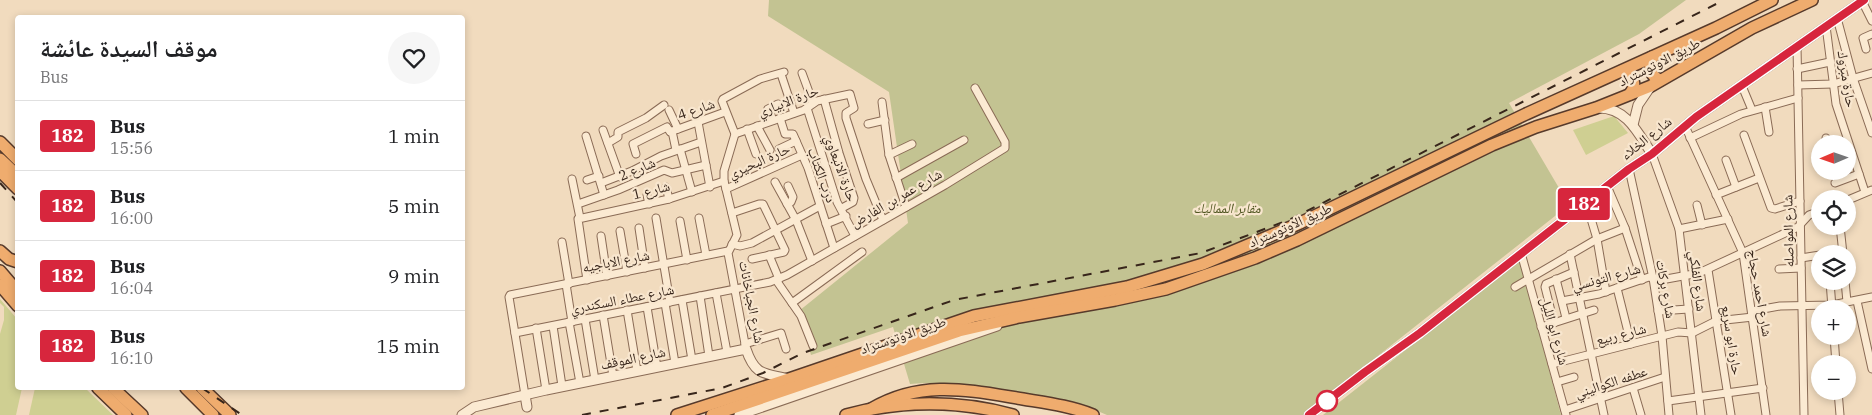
<!DOCTYPE html>
<meta charset="utf-8">
<style>
:root{--surface:#fff;--page:#f6f6f6;--text:#202124;--muted:#757577;--line:#e0e0e0}
body{margin:0;font-family:"IBM Plex Serif","Noto Naskh Arabic",serif;background:var(--page);color:var(--text);height:100vh;display:flex;flex-direction:column;font-size:19px;white-space:nowrap}
*{box-sizing:border-box;margin:0}
p{font-size:16px;color:var(--muted)}
.icon{flex:none;width:28px;height:28px;fill:none;stroke:currentColor;stroke-width:2;stroke-linecap:round;stroke-linejoin:round}
.map{position:relative;flex:1;overflow:hidden}
.side{position:absolute;left:15px;top:15px;width:450px;height:375px;display:flex;flex-direction:column;background:var(--surface);border-radius:5px;box-shadow:0 2px 8px #0003}
.side>*{flex:none}
.badge{padding:0 10px;border-radius:4px;font-size:18px;line-height:32px}
.needle{width:32px;rotate:268deg}
.fabs{position:absolute;left:1811px;top:135px;display:grid;gap:10px}
.fabs a{display:grid;place-items:center;width:45px;height:45px;border-radius:50%;background:var(--surface);box-shadow:0 2px 8px #0003;font-size:25px}
.map>.badge{position:absolute;translate:-50% -50%;box-shadow:0 0 0 2px #fff}
.round{display:grid;place-items:center;flex:none;width:52px;height:52px;border-radius:26px;background:var(--page)}
.headline{display:flex;align-items:center;justify-content:space-between;height:85px;padding:0 25px}
h1{font-size:24px;font-weight:700;line-height:38px}
ul{padding:0;list-style:none}
li{display:flex;align-items:center;gap:15px;height:70px;padding:0 25px;border-top:1px solid var(--line)}
li div{flex:1}
li b{display:block;font-size:19px}
li em{font-style:normal}
li .badge{min-width:55px;font-weight:700;text-align:center}
.map>svg:first-child{display:block}
.green{fill:#cfcf92}
.cemetery{fill:#c3c392}
.lines{fill:none;stroke-linecap:round;stroke-linejoin:round}
.minor-casing{stroke:#8a6b56;stroke-width:9}
.tertiary-casing{stroke:#8a6b56;stroke-width:11}
.trunk-casing{stroke:#573a2b;stroke-width:14}
.minor{stroke:#fbead2;stroke-width:7}
.tertiary{stroke:#fbead2;stroke-width:9}
.trunk{stroke:#efac6e;stroke-width:11}
.rail{stroke:#38261b;stroke-width:2;stroke-dasharray:9 9;stroke-linecap:butt}
.line-casing{stroke:#fff;stroke-width:11}
.line{stroke:#d7263d;stroke-width:8}
.stop-dot{fill:#fff;stroke:#d7263d;stroke-width:2.5}
.labels{text-anchor:middle;dominant-baseline:central;stroke-width:4.5;stroke-linejoin:round;paint-order:stroke}
.street-label{font-size:14px;fill:#38261b;stroke:#f8e6ce}
.park-label{font-size:14px;font-style:italic;fill:#505621;stroke:#f8e6ce}
</style>
<div class="map">
<svg width="1872" height="415" viewBox="0 0 1872 415">
<rect width="100%" height="100%" fill="#f1dbbe"/>
<!-- green -->
<g class="green">
<polygon points="1614,116 1628,133 1586,155 1573,130"/>
<polygon points="0,299 17,319 18,388 22,388 16,415 0,415 0,334 4,320 4,307 0,303"/>
<polygon points="35,388 85,388 113,415 29,415"/>
</g>
<!-- cemetery -->
<g class="cemetery">
<path d="M769 0H1686L1639 34 1509 103 1569 205 1303 415H1107C1073 399 1039 395 1002 390 971 386 942 381 910 384L893 327 811 355 799 311 908 223 889 92 768 16Z"/>
<polygon points="1520,260 1561,415 1323,415"/>
</g>
<g class="lines">
<defs>
<g id="minor">
<polyline points="1862,1 1872,21"/>
<polyline points="1837,18 1853,78 1872,133"/>
<polyline points="1826,26 1836,104 1865,192"/>
<polyline points="1797,46 1804,415"/>
<polyline points="1866,49 1863,38 1872,34"/>
<polyline points="1797,69 1830,62"/>
<polyline points="802,73 813,103"/>
<polyline points="781,74 794,113"/>
<polyline points="1798,85 1833,84 1872,73"/>
<polyline points="1742,86 1752,110"/>
<polyline points="824,99 839,153 854,198 853,202 842,208"/>
<polyline points="882,102 889,155 906,207"/>
<polyline points="1765,107 1769,132"/>
<polyline points="807,108 837,202 855,236"/>
<polyline points="669,110 678,129"/>
<polyline points="780,118 785,134 793,134 808,168 834,248"/>
<polyline points="773,120 768,109 778,104"/>
<polyline points="698,122 710,187"/>
<polyline points="868,124 885,120"/>
<polyline points="757,126 770,150"/>
<polyline points="1685,126 1743,253 1766,415"/>
<polyline points="747,129 756,154"/>
<polyline points="603,130 620,177"/>
<polyline points="672,131 676,150"/>
<polyline points="735,134 804,110 817,101 850,94 854,108 846,113 846,118 866,179 883,220"/>
<polyline points="1744,135 1771,208 1775,209 1800,201"/>
<polyline points="586,136 604,195"/>
<polyline points="1690,138 1741,114 1798,98"/>
<polyline points="1826,138 1826,144"/>
<polyline points="608,143 618,137 618,132 646,118 664,105"/>
<polyline points="680,149 692,192"/>
<polyline points="779,149 796,141"/>
<polyline points="636,154 633,144 667,127 670,132 725,112"/>
<polyline points="1652,154 1679,229 1701,415"/>
<polyline points="889,155 912,144"/>
<polyline points="1726,160 1736,187"/>
<polyline points="1629,169 1653,278 1662,336 1669,415"/>
<polyline points="896,178 964,140"/>
<polyline points="572,179 580,218"/>
<polyline points="587,180 599,176"/>
<polyline points="775,182 796,220 812,261"/>
<polyline points="601,183 632,171 661,156 701,142"/>
<polyline points="1835,183 1859,174"/>
<polyline points="1607,186 1625,228 1642,280"/>
<polyline points="666,187 669,199"/>
<polyline points="726,189 802,155"/>
<polyline points="647,195 649,204"/>
<polyline points="1716,195 1759,178"/>
<polyline points="1848,200 1872,190"/>
<polyline points="1586,202 1597,239 1606,292"/>
<polyline points="578,204 618,190 664,170 672,173 706,165"/>
<polyline points="787,204 791,202 793,197 788,186"/>
<polyline points="1697,205 1702,225"/>
<polyline points="732,213 759,204 763,204 785,250 784,252 752,259"/>
<polyline points="656,218 670,302"/>
<polyline points="699,218 706,255"/>
<polyline points="680,221 687,260"/>
<polyline points="826,224 846,216"/>
<polyline points="1840,226 1843,254"/>
<polyline points="639,228 645,268"/>
<polyline points="1679,229 1728,219"/>
<polyline points="620,231 627,272"/>
<polyline points="601,236 607,276"/>
<polyline points="562,242 569,284"/>
<polyline points="732,244 740,246 752,243 820,206"/>
<polyline points="1521,253 1566,415"/>
<polyline points="1570,254 1604,415"/>
<polyline points="1832,254 1843,252"/>
<polyline points="769,255 779,279"/>
<polyline points="1801,258 1820,255"/>
<polyline points="1779,269 1801,268"/>
<polyline points="1708,270 1731,415"/>
<polyline points="1556,279 1566,318"/>
<polyline points="587,280 578,219 669,199 724,181"/>
<polyline points="776,280 801,316 813,346"/>
<polyline points="1830,281 1832,308"/>
<polyline points="1845,281 1847,302"/>
<polyline points="566,284 572,322"/>
<polyline points="1515,287 1597,239 1625,228"/>
<polyline points="1617,288 1631,344"/>
<polyline points="716,293 727,352"/>
<polyline points="700,296 709,356"/>
<polyline points="682,300 692,360"/>
<polyline points="1562,301 1599,294 1649,277 1661,280 1699,273 1798,227 1809,215 1820,211"/>
<polyline points="1857,301 1872,369"/>
<polyline points="665,303 675,363"/>
<polyline points="792,303 862,252"/>
<polyline points="647,307 657,367"/>
<polyline points="627,310 637,371"/>
<polyline points="1658,311 1689,309"/>
<polyline points="1752,311 1780,306 1832,305 1872,297"/>
<polyline points="603,315 613,376"/>
<polyline points="585,319 595,380"/>
<polyline points="569,322 580,383"/>
<polyline points="1554,323 1545,287 1546,284 1574,272"/>
<polyline points="553,326 562,386"/>
<polyline points="1541,327 1594,310"/>
<polyline points="536,328 546,390"/>
<polyline points="515,333 770,282 787,275 945,185 1005,148 1005,142 975,88"/>
<polyline points="1834,336 1836,364"/>
<polyline points="745,344 781,333 786,349"/>
<polyline points="746,349 728,253 737,235 724,181 724,171 735,134 722,101 723,99 760,79 784,72"/>
<polyline points="1552,364 1678,332 1692,333 1716,321 1753,317"/>
<polyline points="1557,382 1574,377"/>
<polyline points="1633,388 1641,415"/>
<polyline points="1838,391 1840,415"/>
<polyline points="525,395 509,297 510,295 728,251"/>
<polyline points="1668,401 1763,388"/>
<polyline points="1565,410 1665,377"/>
</g>
<g id="tertiary">
<path d="M1599 108C1627 108 1638 133 1652 154"/>
<polyline points="1633,125 1638,105 1651,86"/>
<polyline points="525,395 527,407"/>
<path d="M462 415 474 407 546 390 746 349C755 376 764 373 789 379"/>
<polyline points="739,415 997,326"/>
<polyline points="1309,415 1365,372 1420,333 1629,169 1652,154 1696,117 1864,0"/>
</g>
<g id="trunk">
<path d="M1652 57C1648 66 1650 76 1660 80"/>
<path d="M1622 71C1634 74 1637 85 1630 94"/>
<polyline points="0,142 18,160"/>
<polyline points="0,159 18,176"/>
<polyline points="0,171 18,189"/>
<polyline points="0,251 9,259 18,262"/>
<polyline points="0,271 18,292"/>
<polyline points="0,285 18,306"/>
<polyline points="98,388 126,415"/>
<polyline points="113,388 142,415"/>
<polyline points="186,388 213,415"/>
<polyline points="202,388 230,415"/>
<path d="M871 409C922 379 968 390 1023 399 1047 403 1071 406 1093 415"/>
<polyline points="677,415 789,379 974,316 1127,287 1203,264 1298,224 1526,114 1716,28 1772,0"/>
<polyline points="712,415 959,331 1019,317 1115,300 1166,289 1255,258 1297,240 1492,145 1536,127 1596,108 1651,86 1752,28 1812,0"/>
<path d="M846 415C900 400 959 400 1013 415"/>
</g>
</defs>
<!-- minor casing -->
<use href="#minor" class="minor-casing"/>
<!-- tertiary casing -->
<use href="#tertiary" class="tertiary-casing"/>
<!-- trunk casing -->
<use href="#trunk" class="trunk-casing"/>
<!-- minor -->
<use href="#minor" class="minor"/>
<!-- tertiary -->
<use href="#tertiary" class="tertiary"/>
<!-- trunk -->
<use href="#trunk" class="trunk"/>
<!-- rail -->
<g class="rail">
<polyline points="0,183 18,203"/>
<polyline points="202,388 242,415"/>
<polyline points="582,415 722,388 763,373 803,353 954,300 1201,253 1291,219 1724,0"/>
</g>
</g>
<g class="lines">
<defs>
<polyline id="line" points="1309,415 1365,372 1420,333 1629,169 1652,154 1696,117 1864,0"/>
</defs>
<!-- line casing -->
<use href="#line" class="line-casing"/>
<!-- line -->
<use href="#line" class="line"/>
</g>
<!-- markers -->
<circle class="stop-dot" cx="1327" cy="401" r="10"/>
<g class="labels">
<!-- street labels -->
<g class="street-label">
<text transform="translate(1659 62) rotate(-27)">طريق الاوتوستراد</text>
<text transform="translate(1847 79) rotate(81)">حارة مبروك</text>
<text transform="translate(788 101) rotate(-21)">حارة الابياري</text>
<text transform="translate(696 109) rotate(-19)">شارع 4</text>
<text transform="translate(1646 138) rotate(-38)">شارع الخلاء</text>
<text transform="translate(759 161) rotate(-24)">حارة البحيري</text>
<text transform="translate(841 168) rotate(70)">حارة الانبعاوي</text>
<text transform="translate(637 169) rotate(-23)">شارع 2</text>
<text transform="translate(822 175) rotate(70)">درب الكتاب</text>
<text transform="translate(651 190) rotate(-14)">شارع 1</text>
<text transform="translate(896 198) rotate(-30)">شارع عمر بن الفارض</text>
<text transform="translate(1290 225) rotate(-24)">طريق الاوتوستراد</text>
<text transform="translate(1788 231) rotate(-91)">شارع المواصله</text>
<text transform="translate(616 261) rotate(-11)">شارع الاباجيه</text>
<text transform="translate(1606 277) rotate(-15)">شارع التونسي</text>
<text transform="translate(1698 281) rotate(83)">شارع الفلكي</text>
<text transform="translate(1666 289) rotate(80)">شارع بركات</text>
<text transform="translate(1760 293) rotate(80)">شارع احمد حجاج</text>
<text transform="translate(622 299) rotate(-11)">شارع عطاء السكندري</text>
<text transform="translate(752 302) rotate(79)">شارع الجباخانات</text>
<text transform="translate(1555 331) rotate(74)">شارع ابو الليل</text>
<text transform="translate(1621 334) rotate(-14)">شارع ربيع</text>
<text transform="translate(903 335) rotate(-19)">طريق الاوتوستراد</text>
<text transform="translate(1732 340) rotate(81)">حارة ابو سريع</text>
<text transform="translate(633 358) rotate(-12)">شارع الموقف</text>
<text transform="translate(1611 382) rotate(-18)">عطفه الكواليني</text>
</g>
<!-- park labels -->
<g class="park-label">
<text x="1227" y="208">مقابر المماليك</text>
</g>
</g>
</svg>
<div class="fabs">
<a><svg class="needle" viewBox="-14 -14 28 28"><path d="M0-13l5 13h-10z" fill="#e53935"/><path d="M0 13l5-13h-10z" fill="#757577"/></svg></a>
<a><svg class="icon" aria-label="locate" viewBox="0 0 24 24"><circle cx="12" cy="12" r="6"/><path d="M12 2v4M12 18v4M2 12h4M18 12h4"/></svg></a>
<a><svg class="icon" aria-label="layers" viewBox="0 0 24 24"><path d="M12 4l9 5-9 5-9-5zM3 14l9 5 9-5"/></svg></a>
<a>+</a>
<a>−</a>
</div>
<b class="badge" style="left:1584px;top:204px;background:#d7263d;color:#fff">182</b>
<section class="side">
<div class="headline"><div><h1>موقف السيدة عائشة</h1><p>Bus</p></div><a class="round"><svg class="icon" aria-label="heart" viewBox="0 0 24 24"><path d="M12 20l-8-8c-3-5 5-10 8-4 3-6 11-1 8 4z"/></svg></a></div>
<ul>
<li><span class="badge" style="background:#d7263d;color:#fff">182</span><div><b>Bus</b><p>15:56</p></div><em>1 min</em></li>
<li><span class="badge" style="background:#d7263d;color:#fff">182</span><div><b>Bus</b><p>16:00</p></div><em>5 min</em></li>
<li><span class="badge" style="background:#d7263d;color:#fff">182</span><div><b>Bus</b><p>16:04</p></div><em>9 min</em></li>
<li><span class="badge" style="background:#d7263d;color:#fff">182</span><div><b>Bus</b><p>16:10</p></div><em>15 min</em></li>
</ul>
</section>
</div>
